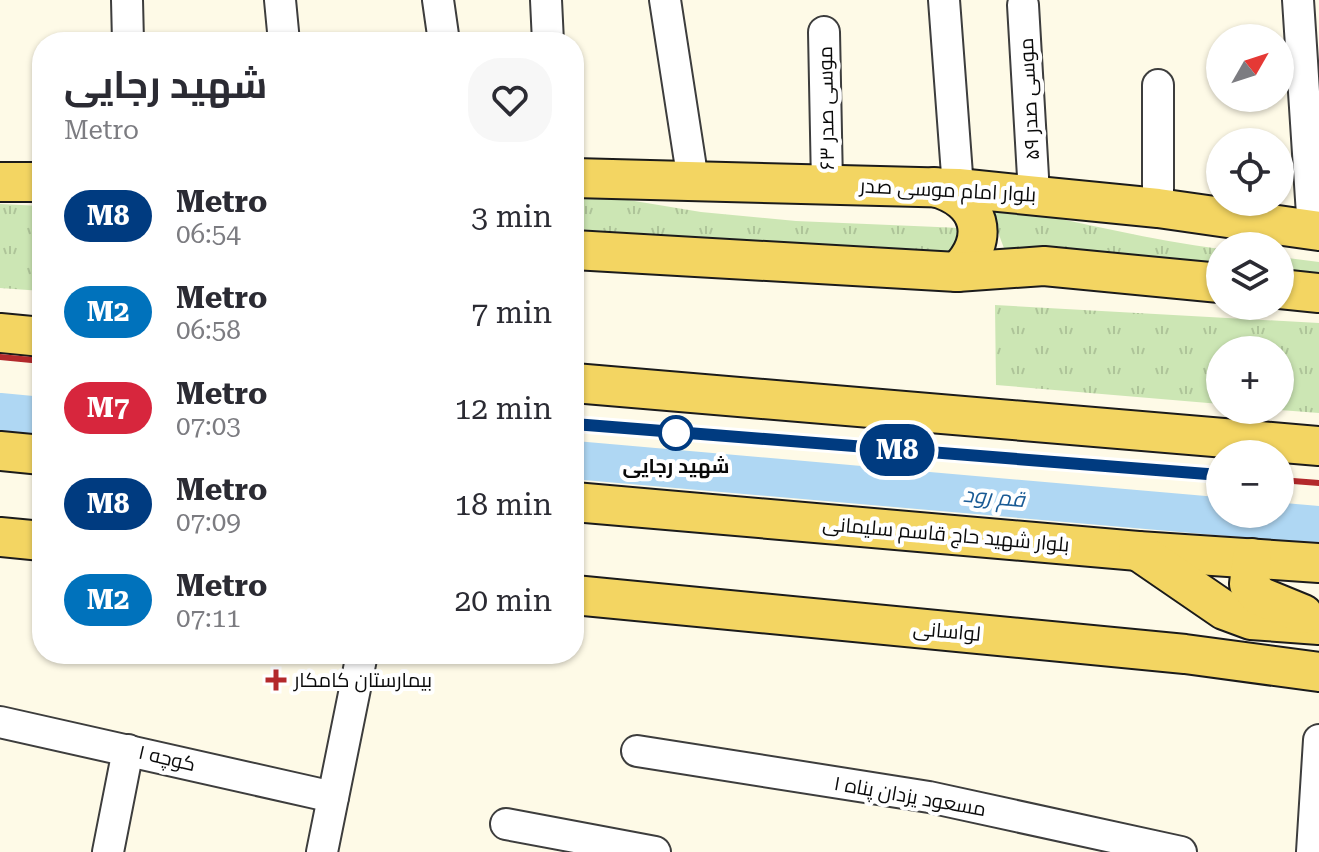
<!DOCTYPE html>
<meta charset="utf-8">
<style>
:root{--surface:#fff;--page:#f7f7f7;--text:#2b2b33;--muted:#7c7c81}
body{margin:0;font-family:"Roboto Serif",Cairo,serif;background:var(--page);color:var(--text);height:100vh;display:flex;flex-direction:column;font-size:30px;white-space:nowrap}
*{box-sizing:border-box;margin:0}
p{font-size:26px;color:var(--muted)}
.icon{flex:none;width:44px;height:44px;fill:none;stroke:currentColor;stroke-width:2;stroke-linecap:round;stroke-linejoin:round}
.map{position:relative;flex:1;overflow:hidden}
.side{position:absolute;left:32px;top:32px;width:552px;height:632px;display:flex;flex-direction:column;background:var(--surface);border-radius:32px;box-shadow:0 2px 6px #0004}
.side>*{flex:none}
.badge{padding:0 16px;border-radius:26px;font-size:28px;line-height:52px}
.needle{width:52px;rotate:51deg}
.fabs{position:absolute;left:1206px;top:24px;display:grid;gap:16px}
.fabs a{display:grid;place-items:center;width:88px;height:88px;border-radius:50%;background:var(--surface);box-shadow:0 2px 6px #0004;font-size:40px}
.map>.badge{position:absolute;translate:-50% -50%;box-shadow:0 0 0 4px #fff}
.round{display:grid;place-items:center;flex:none;width:84px;height:84px;border-radius:32px;background:var(--page)}
.summary{display:flex;align-items:center;justify-content:space-between;height:136px;padding:0 32px}
h1{font-size:38px;font-weight:700;line-height:60px}
ul{padding:0;list-style:none}
li{display:flex;align-items:center;gap:24px;height:96px;padding:0 32px}
li div{flex:1}
li b{display:block;font-size:30px}
li em{font-style:normal}
li .badge{min-width:88px;font-weight:700;text-align:center}
.map>svg:first-child{display:block}
.grass{fill:url(#grass-tufts)}
.lines{fill:none;stroke-linecap:round;stroke-linejoin:round}
.river{stroke:#afd7f3;stroke-width:38}
.minor-casing{stroke:#3d3d3d;stroke-width:34}
.major-casing{stroke:#1b1b1b;stroke-width:42}
.minor{stroke:#fff;stroke-width:30}
.major{stroke:#f3d562;stroke-width:38}
.rail{stroke:#b3292b;stroke-width:6}
.line-casing{stroke:#fff;stroke-width:18}
.line{stroke:#003b80;stroke-width:12}
.stop-dot{fill:#fff;stroke:#003b80;stroke-width:4}
.poi-dot{fill:#b3292b;stroke:#fff;stroke-width:3}
.labels{text-anchor:middle;dominant-baseline:central;stroke-width:8;stroke-linejoin:round;paint-order:stroke}
.street-label{font-size:20px;fill:#0a0a0a;stroke:#fff}
.stop-label{font-size:20px;font-weight:bold;fill:#0a0a0a;stroke:#fff}
.poi-label{font-size:20px;fill:#0a0a0a;stroke:#fff;text-anchor:start}
.water-label{font-size:22px;font-style:italic;fill:#1a5b95;stroke:#fff}
</style>
<div class="map">
<svg width="1319" height="852" viewBox="0 0 1319 852">
<defs>
<pattern id="grass-tufts" width="24" height="20" patternUnits="userSpaceOnUse" patternTransform="scale(2)"><rect width="24" height="20" fill="#cce6b4"/><path d="M3 7l-1-3M5 7V3M7 7l1-3M15 17l-1-3M17 17v-4M19 17l1-3" fill="none" stroke="#aec499"/></pattern>
</defs>
<rect width="100%" height="100%" fill="#fefae7"/>
<!-- grass -->
<g class="grass">
<polygon points="574,191 701,212 796,221 961,228 964,234 950,253 574,229"/>
<path d="M981 203C1061 217 1139 239 1220 249V263L1063 248 1005 251 992 216Z"/>
<polygon points="0,204 42,206 42,291 0,288"/>
<polygon points="1280,257 1319,262 1319,274 1280,269"/>
<polygon points="995,305 1319,323 1319,413 1280,410 1280,350 1220,350 1220,404 996,385"/>
</g>
<g class="lines">
<!-- river -->
<g class="river">
<polyline points="0,412 42,416"/>
<polyline points="574,460 1319,525"/>
</g>
<defs>
<g id="minor">
<polyline points="127,0 128,42"/>
<polyline points="280,0 284,42"/>
<polyline points="438,0 444,42"/>
<polyline points="546,0 548,42"/>
<polyline points="665,0 693,181"/>
<polyline points="944,0 958,188"/>
<polyline points="1298,0 1313,230"/>
<polyline points="1023,5 1034,194"/>
<polyline points="824,32 827,184"/>
<polyline points="1158,208 1158,85"/>
<polyline points="0,722 333,797"/>
<polyline points="637,751 929,797 1181,852"/>
<polyline points="506,824 655,852"/>
<polyline points="108,852 128,750"/>
<polyline points="322,852 362,654"/>
<polyline points="1312,852 1319,740"/>
</g>
<g id="major">
<polyline points="574,178 958,188 1158,208 1319,231"/>
<polyline points="0,182 42,182"/>
<path d="M934 187C981 199 992 239 957 272"/>
<polyline points="574,250 957,272 1044,266 1220,283"/>
<polyline points="1280,289 1319,293"/>
<polyline points="0,333 42,337"/>
<polyline points="574,383 1319,446"/>
<polyline points="0,451 42,455"/>
<polyline points="574,502 1138,551 1319,563"/>
<polyline points="0,537 42,541"/>
<polyline points="1138,551 1224,610 1251,620 1319,625"/>
<polyline points="1252,558 1249,584 1259,596 1303,614"/>
<polyline points="574,595 1185,654 1319,672"/>
</g>
</defs>
<!-- minor casing -->
<use href="#minor" class="minor-casing"/>
<!-- major casing -->
<use href="#major" class="major-casing"/>
<!-- minor -->
<use href="#minor" class="minor"/>
<!-- major -->
<use href="#major" class="major"/>
<!-- rail -->
<g class="rail">
<polyline points="0,357 42,361"/>
<polyline points="574,424 1220,475"/>
<polyline points="1280,480 1319,483"/>
</g>
</g>
<g class="lines">
<defs>
<polyline id="line" points="574,424 1220,475"/>
</defs>
<!-- line casing -->
<use href="#line" class="line-casing"/>
<!-- line -->
<use href="#line" class="line"/>
</g>
<!-- markers -->
<circle class="stop-dot" cx="676" cy="433" r="16"/>
<path class="poi-dot" d="M272 668h8v8h8v8h-8v8h-8v-8h-8v-8h8z"/>
<g class="labels">
<!-- street labels -->
<g class="street-label">
<text transform="translate(1029 99) rotate(-93)">موسی صدر ۵۹</text>
<text transform="translate(826 108) rotate(-91)">موسی صدر ۶۳</text>
<text transform="translate(948 190) rotate(3)">بلوار امام موسی صدر</text>
<text transform="translate(946 534) rotate(5)">بلوار شهید حاج قاسم سلیمانی</text>
<text transform="translate(947 631) rotate(5)">لواسانی</text>
<text transform="translate(167 758) rotate(13)">کوچه ۱</text>
<text transform="translate(910 796) rotate(10)">۱ مسعود یزدان پناه</text>
</g>
<!-- stop labels -->
<g class="stop-label">
<text x="676" y="466">شهید رجایی</text>
</g>
<!-- poi labels -->
<g class="poi-label">
<text x="294" y="680">بیمارستان کامکار</text>
</g>
<!-- water labels -->
<g class="water-label">
<text transform="translate(994 497) rotate(5)">قم رود</text>
</g>
</g>
</svg>
<div class="fabs">
<a><svg class="needle" viewBox="-14 -14 28 28"><path d="M0-13l5 13h-10z" fill="#e53935"/><path d="M0 13l5-13h-10z" fill="#7c7c81"/></svg></a>
<a><svg class="icon" aria-label="locate" viewBox="0 0 24 24"><circle cx="12" cy="12" r="6"/><path d="M12 2v4M12 18v4M2 12h4M18 12h4"/></svg></a>
<a><svg class="icon" aria-label="layers" viewBox="0 0 24 24"><path d="M12 4l9 5-9 5-9-5zM3 14l9 5 9-5"/></svg></a>
<a>+</a>
<a>−</a>
</div>
<b class="badge" style="left:897px;top:450px;background:#003b80;color:#fff">M8</b>
<section class="side">
<div class="summary"><div><h1>شهید رجایی</h1><p>Metro</p></div><a class="round"><svg class="icon" aria-label="heart" viewBox="0 0 24 24"><path d="M12 20l-8-8c-3-5 5-10 8-4 3-6 11-1 8 4z"/></svg></a></div>
<ul>
<li><span class="badge" style="background:#003b80;color:#fff">M8</span><div><b>Metro</b><p>06:54</p></div><em>3 min</em></li>
<li><span class="badge" style="background:#0072bc;color:#fff">M2</span><div><b>Metro</b><p>06:58</p></div><em>7 min</em></li>
<li><span class="badge" style="background:#d7263d;color:#fff">M7</span><div><b>Metro</b><p>07:03</p></div><em>12 min</em></li>
<li><span class="badge" style="background:#003b80;color:#fff">M8</span><div><b>Metro</b><p>07:09</p></div><em>18 min</em></li>
<li><span class="badge" style="background:#0072bc;color:#fff">M2</span><div><b>Metro</b><p>07:11</p></div><em>20 min</em></li>
</ul>
</section>
</div>
